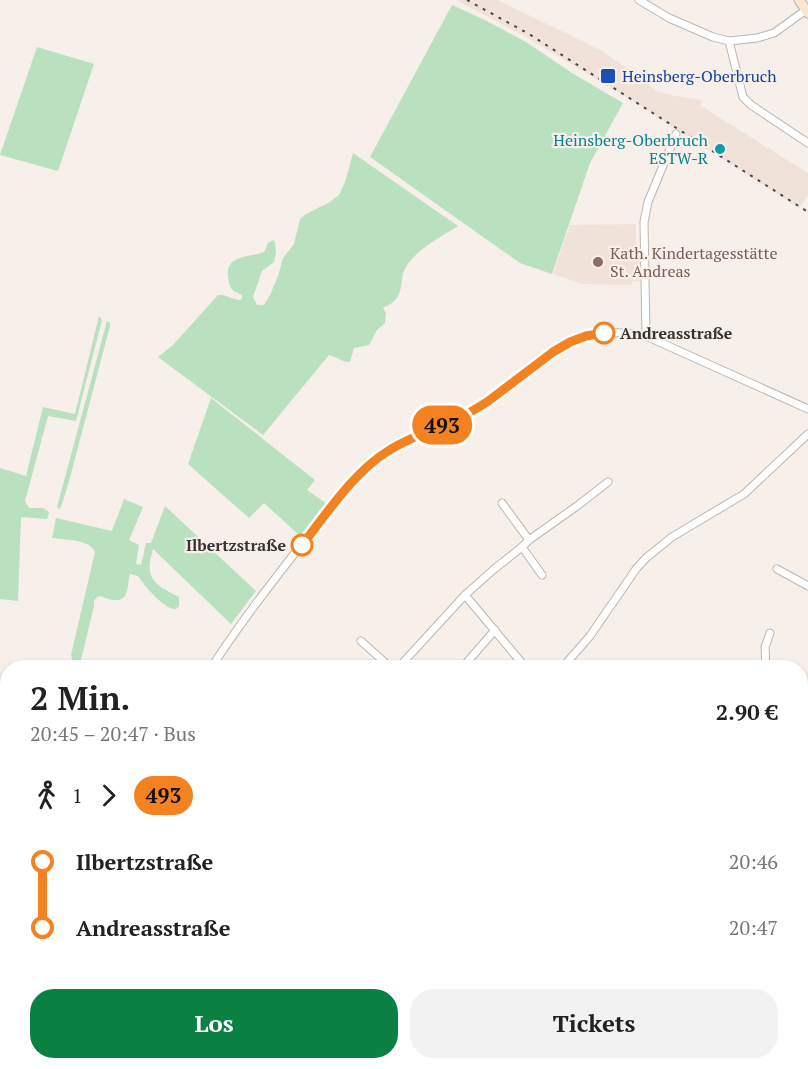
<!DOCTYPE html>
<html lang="de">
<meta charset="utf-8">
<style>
:root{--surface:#fff;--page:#f2f2f2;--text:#222;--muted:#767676;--accent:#0b8043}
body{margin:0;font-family:"PT Serif",serif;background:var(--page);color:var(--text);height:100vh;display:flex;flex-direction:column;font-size:22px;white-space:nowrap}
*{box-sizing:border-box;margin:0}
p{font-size:20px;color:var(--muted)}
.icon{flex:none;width:33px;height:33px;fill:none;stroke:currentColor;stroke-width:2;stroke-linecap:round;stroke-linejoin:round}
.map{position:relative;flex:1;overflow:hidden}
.drawer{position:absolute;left:0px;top:660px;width:808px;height:410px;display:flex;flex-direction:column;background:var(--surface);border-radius:24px 24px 0 0;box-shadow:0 2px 4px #0004}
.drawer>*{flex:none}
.badge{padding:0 12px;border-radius:20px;font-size:21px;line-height:39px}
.map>.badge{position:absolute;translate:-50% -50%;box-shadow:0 0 0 3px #fff}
.legs{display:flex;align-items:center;gap:9px;height:66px;padding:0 30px;font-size:20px}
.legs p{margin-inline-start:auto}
.overview{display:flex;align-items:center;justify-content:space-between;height:102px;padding:0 30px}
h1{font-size:33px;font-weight:700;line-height:45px}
.action{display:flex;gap:12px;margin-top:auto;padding:12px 30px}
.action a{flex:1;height:69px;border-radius:24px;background:var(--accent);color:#fff;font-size:24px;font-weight:700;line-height:69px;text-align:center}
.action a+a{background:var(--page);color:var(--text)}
ul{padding:0 30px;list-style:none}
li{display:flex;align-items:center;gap:21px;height:66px;font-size:22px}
li i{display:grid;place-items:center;width:9px;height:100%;margin:0 8px;background:currentColor}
li i::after{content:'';width:15px;height:15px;margin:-8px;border:4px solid;border-radius:50%;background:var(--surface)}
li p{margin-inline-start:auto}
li:first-child i{background:linear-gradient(#0000 50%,currentColor 0)}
li:last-child i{background:linear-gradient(currentColor 50%,#0000 0)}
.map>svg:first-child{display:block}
.built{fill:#f1e2d9}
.green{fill:#b9e1bf}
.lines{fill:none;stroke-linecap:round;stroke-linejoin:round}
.minor-casing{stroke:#bdb6b1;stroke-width:9}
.secondary-casing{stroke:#bdb6b1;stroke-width:11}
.minor{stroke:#fff;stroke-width:7}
.secondary{stroke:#f9e7d1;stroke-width:9}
.rail{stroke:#4b4846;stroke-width:2;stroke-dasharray:3 6;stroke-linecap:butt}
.line-1-casing{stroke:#fff;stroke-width:14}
.line-1{stroke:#f58220;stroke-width:9}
.transit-dot{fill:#1a4fb4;stroke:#f6efea;stroke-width:2}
.culture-dot{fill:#0f9aa8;stroke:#f6efea;stroke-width:2}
.education-dot{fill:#8d6e63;stroke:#f6efea;stroke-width:2}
.stop-1-dot{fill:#fff;stroke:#f58220;stroke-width:3}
.labels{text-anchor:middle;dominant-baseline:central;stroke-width:4.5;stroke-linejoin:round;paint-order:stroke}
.transit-label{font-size:16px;fill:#164399;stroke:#f6efea;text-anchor:start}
.culture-label{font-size:16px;fill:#0d838f;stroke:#f6efea;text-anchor:end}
.education-label{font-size:16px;fill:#785e54;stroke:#f6efea;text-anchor:start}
.stop-label{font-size:16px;font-weight:bold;fill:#363331;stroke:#f6efea;text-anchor:start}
</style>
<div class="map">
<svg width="808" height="1069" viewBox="0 0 808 1069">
<rect width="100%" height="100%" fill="#f6efea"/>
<!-- built -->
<g class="built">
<polygon points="456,0 498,0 600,50 644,80 655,90 670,95 702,100 701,106 808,173 808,196 799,208 630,99 526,37"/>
<polygon points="636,224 636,250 639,251 640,281 633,281 631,285 582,284 553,274 570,225"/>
</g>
<!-- green -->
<g class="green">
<polygon points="452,5 487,21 526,42 572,73 623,103 590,163 552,274 520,263 370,157"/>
<polygon points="37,47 94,64 58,171 0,155"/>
<path d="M353 153 458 226C441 237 420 247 408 264 399 276 404 285 398 296 395 302 389 305 383 308L386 313 385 323 377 330 369 345 354 348 350 362C341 362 337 357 329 355L263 435 158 357 173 345 218 295C226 294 233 300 241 300L242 297V295C235 292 230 290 229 282 222 254 248 258 264 252L268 243 273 240 275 242 276 253 274 262 262 271 253 297 257 305H264L270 295 278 276 283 258 294 244 300 219 306 214 330 202 339 195 345 182Z"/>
<polygon points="99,316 102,320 76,421 48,416 25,501 29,508 43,508 49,512 47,519 21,517 18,601 0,599 0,468 26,476 43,407 75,414"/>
<polygon points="107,321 110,323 110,326 68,485 61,507 59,509 57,507"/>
<polygon points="211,398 315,480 307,490 327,504 300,536 264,503 249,518 188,464"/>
<path d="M124 499 143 507 129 540 139 545 136 564 141 565 146 543H151L165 506 256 591 231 624 153 549C144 579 154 584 179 597V606C178 607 177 609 175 609 165 610 143 584 138 576L130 574C127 584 130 602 114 600 109 600 104 597 99 596L94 600V606L81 660 80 661 75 662 72 659 71 655 95 552C90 539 65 540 52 538L56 518 112 531Z"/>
<polygon points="444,1062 523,1062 519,1069 441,1069"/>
</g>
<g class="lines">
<defs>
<g id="minor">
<polyline points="639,0 669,18 713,37 729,41 757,38 774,33 806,10"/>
<polyline points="729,41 743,97 751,105 808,143"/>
<polyline points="646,336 644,222 648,202 676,134"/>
<polyline points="502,503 529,540"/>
<polyline points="522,547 542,575"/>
<polyline points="777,569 808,586"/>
<polyline points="465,595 493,570 522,547 529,540 577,506 608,482"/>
<polyline points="361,641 391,668"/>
<path d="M211 668C240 623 273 581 305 540 330 509 353 476 385 453 415 431 454 424 486 403 533 372 562 330 624 333 631 333 639 335 646 336L808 409"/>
<polyline points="398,668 465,595 526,668"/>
<polyline points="462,668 495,630"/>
<polyline points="562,668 590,636 636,569 646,558 672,537 744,494 808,434"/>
<polyline points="766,668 765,647 770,633"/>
<polyline points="0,736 8,732"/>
<polyline points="0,784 8,794"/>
<polyline points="0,829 8,825"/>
<polyline points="801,877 808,848"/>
<polyline points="0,914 8,901"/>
</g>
<g id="secondary">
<polyline points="799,0 808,13"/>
<polyline points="801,965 808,968"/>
<polyline points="0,1007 8,1008"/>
<polyline points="716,1069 720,1062"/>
</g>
</defs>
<!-- minor casing -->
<use href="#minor" class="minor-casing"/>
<!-- secondary casing -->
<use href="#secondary" class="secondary-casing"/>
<!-- minor -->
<use href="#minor" class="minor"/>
<!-- secondary -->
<use href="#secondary" class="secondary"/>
<!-- rail -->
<polyline class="rail" points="467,0 529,34 808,212"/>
</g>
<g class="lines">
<defs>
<path id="line-1" d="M302 545C327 513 354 472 388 451 412 436 438 428 463 416 471 412 479 407 487 402L553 352 570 342 586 336 604 333"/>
</defs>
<!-- line-1 casing -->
<use href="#line-1" class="line-1-casing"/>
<!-- line-1 -->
<use href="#line-1" class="line-1"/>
</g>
<!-- markers -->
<rect class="transit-dot" x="600" y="68" width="16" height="16" rx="3"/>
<circle class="culture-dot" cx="720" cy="149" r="6"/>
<circle class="education-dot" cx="598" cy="262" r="6"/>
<g class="stop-1-dot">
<circle cx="604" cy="333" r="10"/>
<circle cx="302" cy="545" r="10"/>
</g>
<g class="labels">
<!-- transit labels -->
<g class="transit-label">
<text x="622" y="76">Heinsberg-Oberbruch</text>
</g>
<!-- culture labels -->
<g class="culture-label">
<text x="708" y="140">Heinsberg-Oberbruch<tspan x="708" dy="18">ESTW-R</tspan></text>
</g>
<!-- education labels -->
<g class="education-label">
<text x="610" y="253">Kath. Kindertagesstätte<tspan x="610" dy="18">St. Andreas</tspan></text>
</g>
<!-- stop labels -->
<g class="stop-label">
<text x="620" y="333">Andreasstraße</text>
<text x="286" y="545" text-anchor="end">Ilbertzstraße</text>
</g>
</g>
</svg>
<b class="badge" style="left:442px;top:425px;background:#f58220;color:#111">493</b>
<section class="drawer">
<div class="overview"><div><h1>2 Min.</h1><p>20:45 – 20:47 · Bus</p></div><b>2.90 €</b></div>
<div class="legs"><svg class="icon" aria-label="walk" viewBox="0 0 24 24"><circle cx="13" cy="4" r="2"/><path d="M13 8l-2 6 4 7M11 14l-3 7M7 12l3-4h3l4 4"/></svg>1<svg class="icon" aria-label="forward" viewBox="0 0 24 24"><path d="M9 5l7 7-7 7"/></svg><b class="badge" style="background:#f58220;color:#111">493</b></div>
<ul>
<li><i style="color:#f58220"></i><b>Ilbertzstraße</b><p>20:46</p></li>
<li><i style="color:#f58220"></i><b>Andreasstraße</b><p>20:47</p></li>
</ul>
<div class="action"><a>Los</a><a>Tickets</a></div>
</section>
</div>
